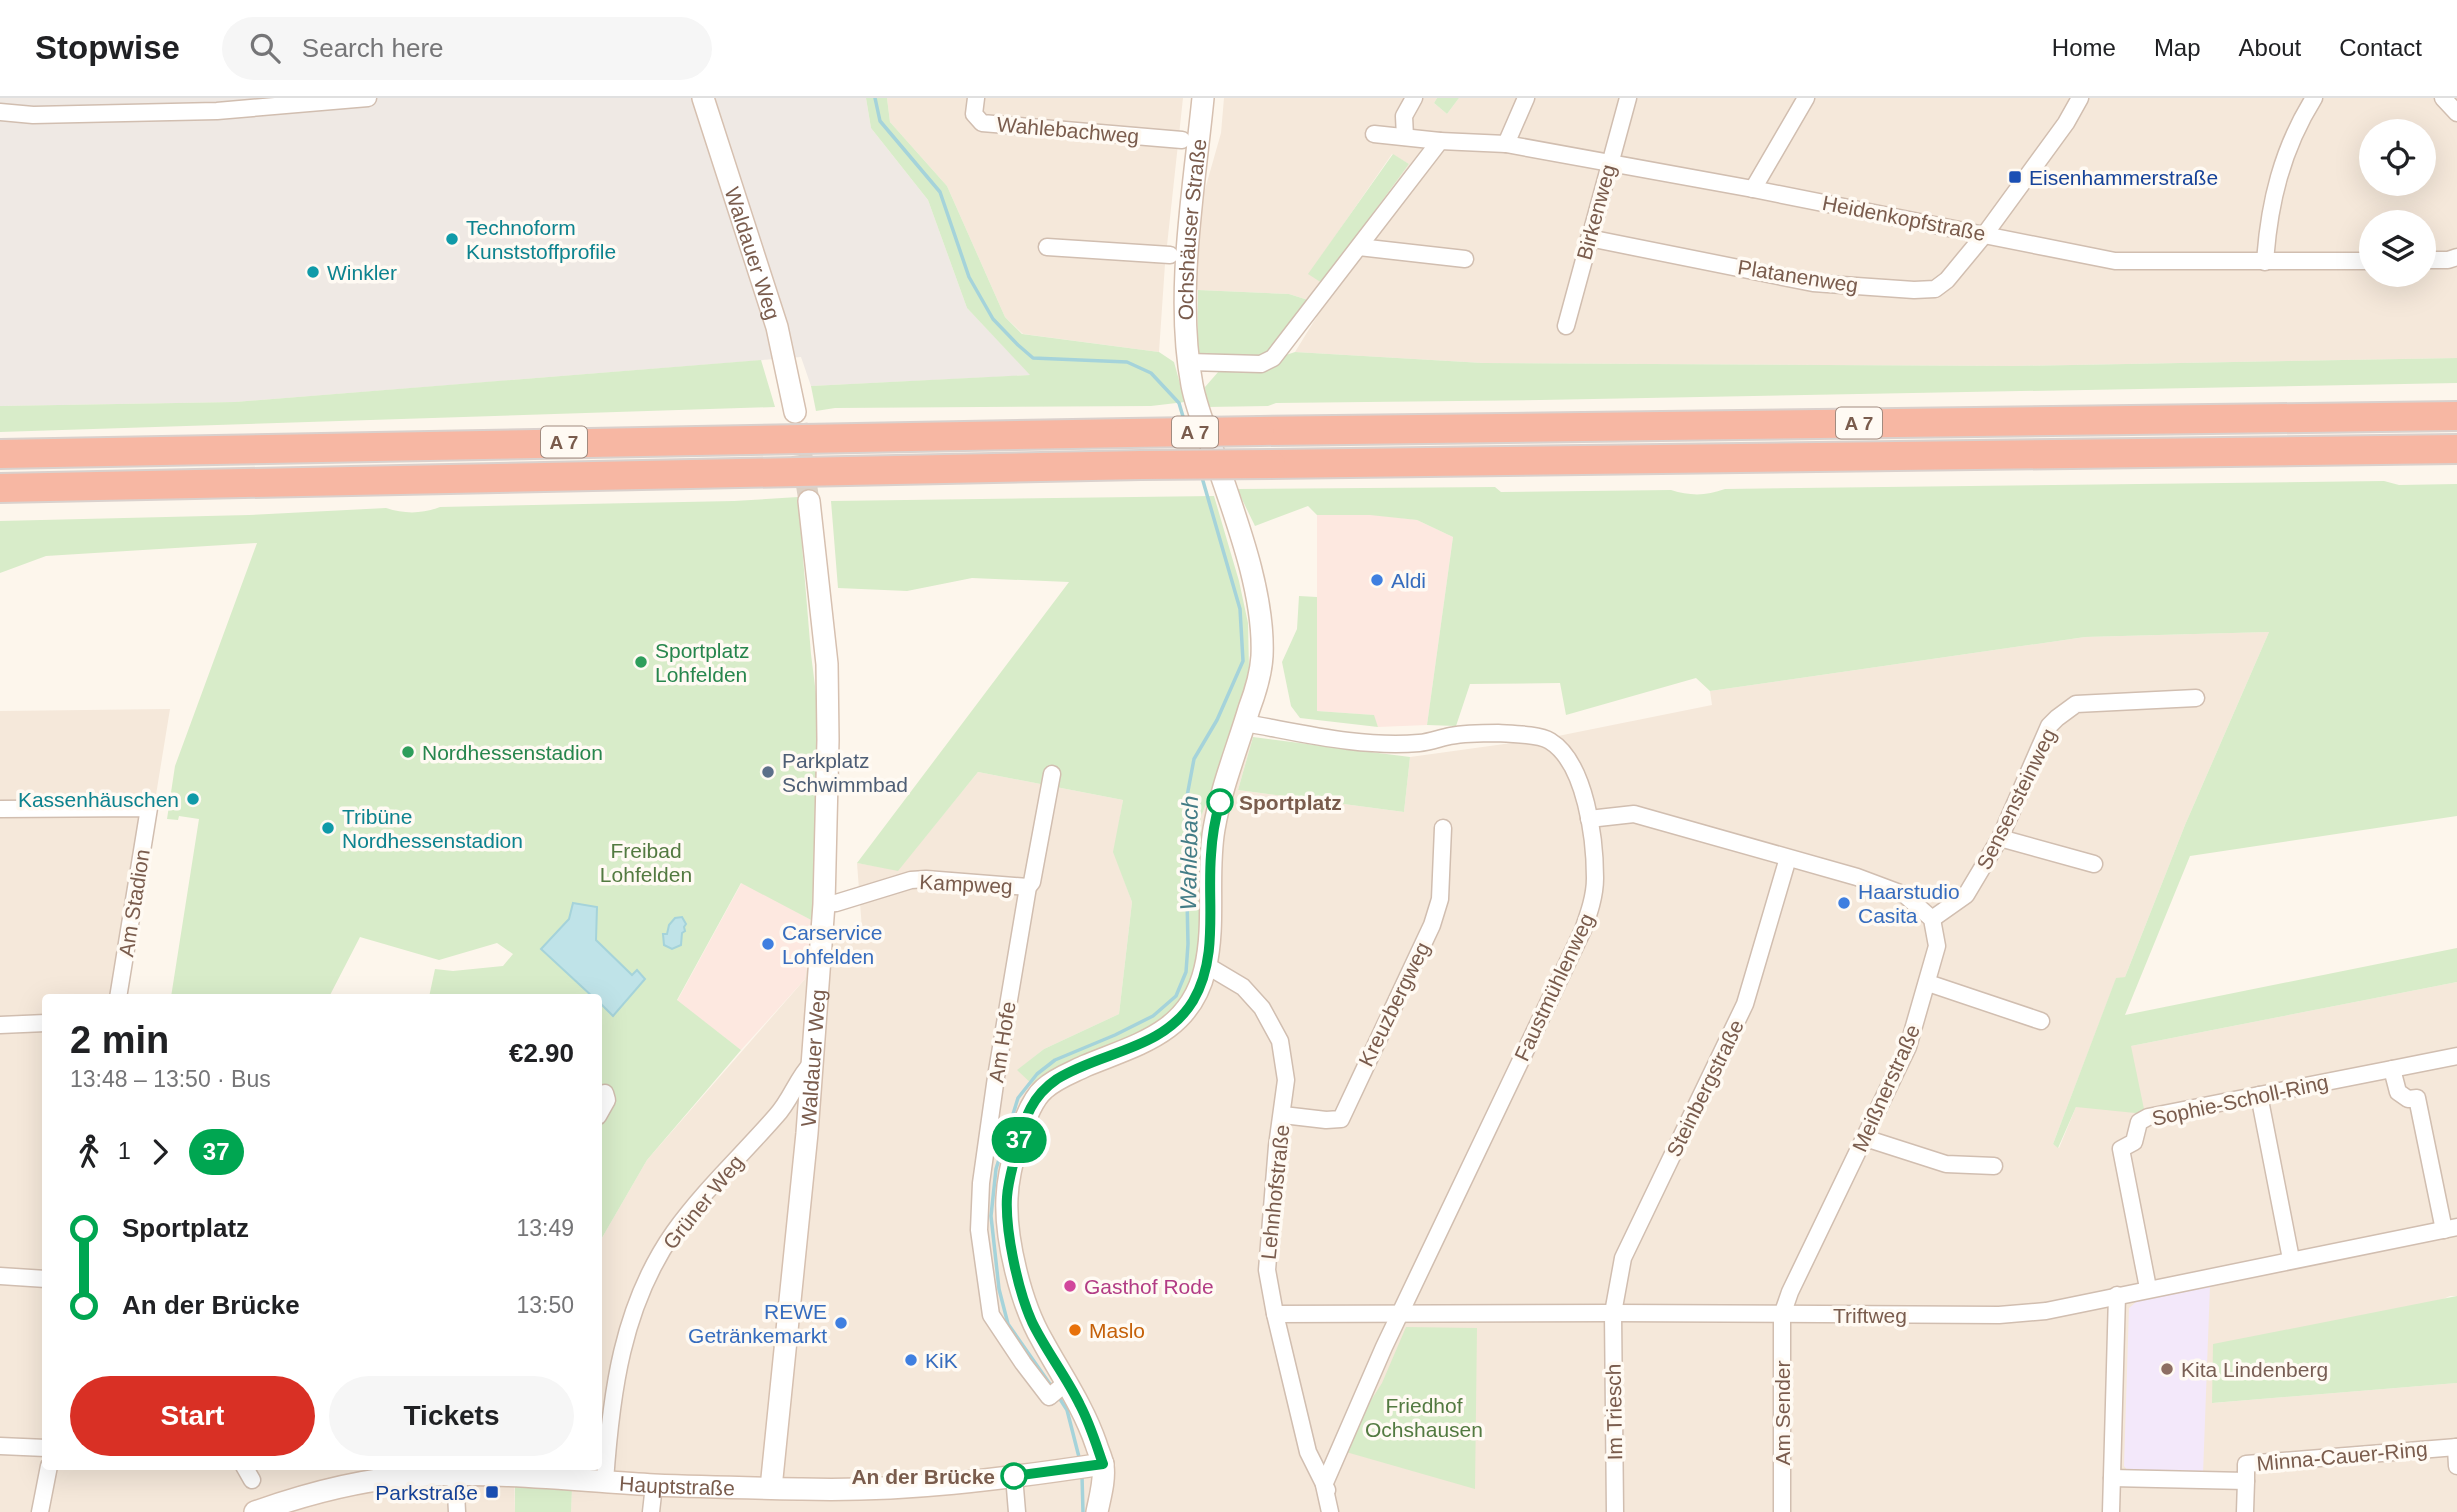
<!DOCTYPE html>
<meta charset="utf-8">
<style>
:root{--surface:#fff;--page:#f6f6f6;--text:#202124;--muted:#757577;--line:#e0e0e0;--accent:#d93025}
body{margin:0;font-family:Helvetica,sans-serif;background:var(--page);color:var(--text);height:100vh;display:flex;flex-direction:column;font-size:26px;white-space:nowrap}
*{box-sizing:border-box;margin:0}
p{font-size:23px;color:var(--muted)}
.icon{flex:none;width:38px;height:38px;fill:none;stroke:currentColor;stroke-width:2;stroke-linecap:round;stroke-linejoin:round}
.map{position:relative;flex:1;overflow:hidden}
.side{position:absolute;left:42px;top:896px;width:560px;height:476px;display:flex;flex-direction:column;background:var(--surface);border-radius:7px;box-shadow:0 7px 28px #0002}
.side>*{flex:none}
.badge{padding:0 14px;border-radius:23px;font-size:24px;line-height:46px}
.controls{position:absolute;left:2359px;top:21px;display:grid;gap:14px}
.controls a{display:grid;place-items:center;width:77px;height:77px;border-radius:50%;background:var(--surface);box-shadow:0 7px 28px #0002;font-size:35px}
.map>.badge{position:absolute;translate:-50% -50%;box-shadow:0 0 0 4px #fff}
.legs{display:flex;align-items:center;gap:10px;height:77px;padding:0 28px;font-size:23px}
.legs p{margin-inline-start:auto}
.summary{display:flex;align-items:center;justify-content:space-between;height:119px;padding:0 28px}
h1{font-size:38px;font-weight:800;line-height:52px}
.button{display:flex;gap:14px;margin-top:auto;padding:14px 28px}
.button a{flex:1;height:80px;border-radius:42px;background:var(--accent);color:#fff;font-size:28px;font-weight:800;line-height:80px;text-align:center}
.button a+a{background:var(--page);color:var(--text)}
ul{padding:0 28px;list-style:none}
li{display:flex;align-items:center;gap:24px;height:77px;font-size:26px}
li i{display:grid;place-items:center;width:10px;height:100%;margin:0 9px;background:currentColor}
li i::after{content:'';width:18px;height:18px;margin:-9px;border:5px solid;border-radius:50%;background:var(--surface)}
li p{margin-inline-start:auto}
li:first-child i{background:linear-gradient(#0000 50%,currentColor 0)}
li:last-child i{background:linear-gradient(currentColor 50%,#0000 0)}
header{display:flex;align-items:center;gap:42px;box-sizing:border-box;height:98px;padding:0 35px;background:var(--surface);border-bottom:2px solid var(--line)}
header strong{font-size:33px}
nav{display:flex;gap:38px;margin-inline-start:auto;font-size:24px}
.search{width:490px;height:63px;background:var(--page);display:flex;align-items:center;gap:18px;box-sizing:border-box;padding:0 24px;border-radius:38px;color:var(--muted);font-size:26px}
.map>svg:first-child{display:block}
.residential{fill:#f5e8da;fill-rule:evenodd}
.commercial{fill:#fde8e0}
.industrial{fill:#efe9e4}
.education{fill:#f3e8fa}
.green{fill:#d8ecc9}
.water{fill:#bfe3e8;stroke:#a5d3da;stroke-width:2}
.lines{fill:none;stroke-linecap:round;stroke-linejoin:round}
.stream{stroke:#a5d3da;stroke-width:3.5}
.secondary-tunnel{stroke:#dcd0c4;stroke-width:21;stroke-dasharray:21 10;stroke-linecap:butt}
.street-casing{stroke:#d1beb0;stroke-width:19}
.secondary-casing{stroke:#d6c0b0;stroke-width:24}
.highway-casing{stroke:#dad1cd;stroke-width:32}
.street{stroke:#fff;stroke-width:16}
.secondary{stroke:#fff;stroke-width:21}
.highway{stroke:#f7b7a3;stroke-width:28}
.highway-bridge-casing{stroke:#dad1cd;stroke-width:32;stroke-linecap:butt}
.highway-bridge{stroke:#f7b7a3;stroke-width:28}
.line-1-casing{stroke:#fff;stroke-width:16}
.line-1{stroke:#00a651;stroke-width:10}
.transit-dot{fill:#1a4fb4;stroke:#fffaf3;stroke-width:2.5}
.culture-dot{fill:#0f9aa8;stroke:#fffaf3;stroke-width:2.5}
.shop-dot{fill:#3f7fe0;stroke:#fffaf3;stroke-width:2.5}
.leisure-dot{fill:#2e9e5b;stroke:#fffaf3;stroke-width:2.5}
.service-dot{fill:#5c6f8a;stroke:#fffaf3;stroke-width:2.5}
.stop-1-dot{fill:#fff;stroke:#00a651;stroke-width:3.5}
.hotel-dot{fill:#d1479c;stroke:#fffaf3;stroke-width:2.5}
.food-dot{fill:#e8710a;stroke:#fffaf3;stroke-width:2.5}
.education-dot{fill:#8d6e63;stroke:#fffaf3;stroke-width:2.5}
.labels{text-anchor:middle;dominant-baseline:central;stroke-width:7;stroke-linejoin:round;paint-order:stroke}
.shield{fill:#fffaf3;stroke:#a28b7f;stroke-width:2}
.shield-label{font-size:19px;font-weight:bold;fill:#7a5c4d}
.street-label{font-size:21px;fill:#7a5c4d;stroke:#fffaf3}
.transit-label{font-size:21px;fill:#164399;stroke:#fffaf3;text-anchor:start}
.culture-label{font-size:21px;fill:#0d838f;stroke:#fffaf3;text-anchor:start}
.shop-label{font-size:21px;fill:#366cbe;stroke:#fffaf3;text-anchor:start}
.leisure-label{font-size:21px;fill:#27864d;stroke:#fffaf3;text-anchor:start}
.service-label{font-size:21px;fill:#4e5e75;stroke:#fffaf3;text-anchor:start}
.stop-label{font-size:21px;font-weight:bold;fill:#7a5c4d;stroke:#fffaf3;text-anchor:start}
.park-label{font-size:21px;fill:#537a41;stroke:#fffaf3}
.hotel-label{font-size:21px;fill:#b23c85;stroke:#fffaf3;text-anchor:start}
.food-label{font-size:21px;fill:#c56008;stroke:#fffaf3;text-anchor:start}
.education-label{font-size:21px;fill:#785e54;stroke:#fffaf3;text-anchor:start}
.water-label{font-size:23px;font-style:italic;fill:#437c86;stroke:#fffaf3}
</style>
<header>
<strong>Stopwise</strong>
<div class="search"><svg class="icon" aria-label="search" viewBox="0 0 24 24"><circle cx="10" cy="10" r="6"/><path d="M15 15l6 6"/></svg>Search here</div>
<nav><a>Home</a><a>Map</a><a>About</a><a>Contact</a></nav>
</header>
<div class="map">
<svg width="2457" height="1414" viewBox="0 0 2457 1414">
<rect width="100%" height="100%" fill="#fdf6ec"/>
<!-- residential -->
<g class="residential">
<polygon points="887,0 1183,0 1165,166 1159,254 1023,236 1005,219 947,88 890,24"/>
<path d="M1224 0H1437L1434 5 1447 16 1459 0H2457V260L2013 268 1483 265 1295 254 1324 207 1289 196 1198 192 1195 188 1200 109 1221 35ZM2371 33H2424V86H2371ZM1392 56 1409 66 1322 184 1309 176ZM2371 124H2424V177H2371Z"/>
<polygon points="2269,534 2185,727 2125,879 2116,881 2053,1046 2059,1050 2076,1009 2131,948 2457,884 2457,1198 2450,1198 2213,1305 2457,1285 2457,1414 571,1414 572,1374 543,1371 544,1369 598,1368 599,1145 647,1062 805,881 813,823 863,844 857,765 898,772 978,674 1123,702 1114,754 1132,804 1119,916 1044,951 1018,972 1035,988 1152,935 1202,829 1201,719 1232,636 1253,639 1238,692 1404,714 1410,659 1548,640 1712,607 1710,593 2085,539"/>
<polygon points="170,611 123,899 46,900 46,1368 514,1369 515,1414 0,1414 0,613"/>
</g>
<!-- commercial -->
<g class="commercial">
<polygon points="1368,416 1417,422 1453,439 1427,627 1378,629 1373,617 1317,613 1317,417"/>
<polygon points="742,784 813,823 805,881 741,952 677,903"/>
</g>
<!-- industrial -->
<polygon class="industrial" points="0,0 866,0 871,30 928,102 967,210 1031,277 811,288 801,259 235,304 0,308"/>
<!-- education -->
<polygon class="education" points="2210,1187 2203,1376 2128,1373 2124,1368 2129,1210 2136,1204"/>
<!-- green -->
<g class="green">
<polygon points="866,0 887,0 890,24 947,88 1005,219 1022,236 1159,254 1174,264 1185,304 1151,308 835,310 816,313 811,288 1030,277 967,210 928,102 871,30"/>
<polygon points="1437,0 1459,0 1447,16 1434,5"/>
<polygon points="1393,56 1409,66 1322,185 1308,176"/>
<polygon points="1198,192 1289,196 1308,202 1269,256 1259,262 1197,259"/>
<polygon points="1295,254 1483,265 2013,268 2457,260 2457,285 1540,302 1276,305 1268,308 1207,309 1205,289 1219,273 1264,272 1280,259"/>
<polygon points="761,262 775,309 0,334 0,308 235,304"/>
<path d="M2384 383 2399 387 2457 386V718L2190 758 2125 917 2457 850V884L2131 948 2145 1016 2076 1009 2058 1050 2053 1046 2116 880 2125 879 2185 727 2269 534 2085 539 1710 593 1696 580 1566 617 1560 585 1470 586 1456 628 1427 627 1453 439 1417 422 1370 417H1317L1308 408 1255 428 1237 391 1495 389 1501 394 1671 392C1690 398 1706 398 1725 391Z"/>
<polygon points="1214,398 1239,483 1248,525 1249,571 1232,636 1201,719 1202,829 1192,894 1152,935 1034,988 1017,972 1044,951 1119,916 1132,804 1113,754 1123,702 978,674 898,773 857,765 1069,484 972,480 907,493 838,490 831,403"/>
<path d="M798 399 811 556 821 636 813 823 741 785 677 902 741 952 647 1062 599 1145 598 900 429 899 435 871 453 873 503 868 513 856 497 845 439 862 360 839 329 899H171L199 721 179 718 178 722 167 721 175 668 257 445 46 458 0 475V423L249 417 386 410C405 416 421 416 440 409L734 403Z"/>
<polygon points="1299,498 1317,499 1317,613 1374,617 1378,629 1300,620 1291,608 1282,564 1297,531"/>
<polygon points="1253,639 1410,659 1404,714 1238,692"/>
<polygon points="2457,1198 2457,1285 2212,1305 2213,1246"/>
<polygon points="1406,1229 1477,1230 1475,1391 1346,1354 1361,1318 1382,1285"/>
<polygon points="515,1386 572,1389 571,1414 515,1414"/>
</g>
<!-- water -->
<g class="water">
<polygon points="573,805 597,809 596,842 632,877 637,872 645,881 613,918 599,904 598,900 593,899 541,851 569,821"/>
<polygon points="682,819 686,826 684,829 685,833 682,835 681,847 672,851 664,847 663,836 667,836 669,827 675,820"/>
</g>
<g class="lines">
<!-- stream -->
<g class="stream">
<polyline points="875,0 880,23 940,94 969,179 993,221 1018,247 1033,260 1127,264 1151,275 1179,305 1184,322"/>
<polyline points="1052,1289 1008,1226 999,1191 991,1118 996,1071 1018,1000 1037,976 1055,962 1115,937 1153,918 1176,898 1186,874 1188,846 1185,709 1194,661 1217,622 1243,563 1240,511 1201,376"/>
<polyline points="1058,1298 1067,1312 1080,1363"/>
<polyline points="1082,1378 1083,1414"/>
</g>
<!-- secondary-tunnel -->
<polyline class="secondary-tunnel" points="797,326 809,403"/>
<defs>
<g id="street">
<polyline points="976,0 974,16 982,25 1182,42"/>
<polyline points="2443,0 2457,15"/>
<polyline points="0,14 33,17 217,13 368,0"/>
<polyline points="1374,36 1440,43"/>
<polyline points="1405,39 1404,18 1414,0"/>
<polyline points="1506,46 1526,0"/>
<polyline points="1753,91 1806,0"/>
<polyline points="1589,140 1813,185 1914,192 1935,191 1947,182 1985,136 2066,25 2080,0"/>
<polyline points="1047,149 1170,157"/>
<polyline points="1359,149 1465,161"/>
<polyline points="2424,162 2448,162 2457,159"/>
<path d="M2265 164C2269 105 2282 51 2314 0"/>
<polyline points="1566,228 1628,0"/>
<polyline points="1189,264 1261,266 1273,260 1440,43 1506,46 1753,91 2115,163 2371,163"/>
<path d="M1245 625C1302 635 1361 650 1419 645 1430 644 1440 640 1450 638 1466 635 1482 635 1498 635 1511 636 1539 636 1550 643 1586 665 1595 742 1595 780 1595 798 1589 815 1583 832L1384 1249 1324 1387 1330 1414"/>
<polyline points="1052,676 1032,784 1028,789 996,979 981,1085 979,1132 991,1217 1023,1265 1049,1299 1067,1284"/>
<polyline points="0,711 149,710 118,900"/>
<polyline points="1589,721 1634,716 1857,779 1905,797 1932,821 1937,848 1908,949 1790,1194 1782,1217 1782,1414"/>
<polyline points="2000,740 2094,766"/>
<polyline points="824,806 836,805 911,782 926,781 1028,789"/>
<polyline points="1932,821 1966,797 2000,740 2049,628 2057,620 2076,606 2196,600"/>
<polyline points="1206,867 1243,889 1262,910 1280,943 1286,982 1277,1048 1267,1172 1275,1216 1308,1354 1327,1392"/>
<polyline points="1928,885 2041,923"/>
<polyline points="0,927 46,925"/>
<polyline points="2392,971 2457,958"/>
<polyline points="2259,997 2291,1161"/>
<polyline points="1283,1017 1326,1022 1341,1021 1432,827 1440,801 1443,730"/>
<polyline points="598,1018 607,1002 605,995"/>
<polyline points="1865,1040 1946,1066 1994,1068"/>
<polyline points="0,1178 46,1181"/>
<polyline points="2148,1190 2121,1051 2134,1044 2139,1024 2148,1019 2392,971 2398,994 2408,1001 2417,1000 2444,1132"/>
<polyline points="1275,1216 1613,1215 1999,1217 2046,1213 2457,1129"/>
<polyline points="0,1348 46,1350"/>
<polyline points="2456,1349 2457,1368"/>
<polyline points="244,1368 252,1382"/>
<polyline points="455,1376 457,1414"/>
<polyline points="1014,1378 1017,1414"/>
<polyline points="2112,1380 2246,1383 2246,1366 2457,1349"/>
<path d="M605 1383C611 1296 622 1208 674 1134 704 1092 742 1057 776 1018 791 1002 797 980 812 965"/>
<polyline points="40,1414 49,1368"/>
<polyline points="651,1414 654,1387"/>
<polyline points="1615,1414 1613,1215 1623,1160 1745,906 1788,760"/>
<polyline points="2111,1414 2117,1197"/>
<polyline points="2245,1414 2246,1383"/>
</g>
<g id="secondary">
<path id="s1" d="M703 0 777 229 795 314"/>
<path id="s2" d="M771 1390 807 1035 824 806 828 642 827 566 809 403"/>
<path id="s3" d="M255 1414C306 1396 361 1381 415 1378 495 1373 574 1382 654 1387 703 1389 753 1390 802 1391 903 1394 1004 1381 1103 1366"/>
<path id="s4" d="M1097 1414C1100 1399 1105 1382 1103 1368 1102 1360 1098 1353 1096 1346 1083 1308 1061 1277 1042 1242 1021 1206 1005 1141 1007 1100 1008 1073 1024 1008 1044 991 1056 980 1071 975 1085 968 1138 946 1190 935 1205 871 1216 825 1206 777 1214 731 1221 690 1237 651 1249 611 1255 595 1261 576 1262 558 1265 491 1232 411 1211 347 1204 328 1196 308 1192 287 1175 197 1194 91 1203 0"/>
</g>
<g id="highway">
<polyline points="1260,333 2457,318"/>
<polyline points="0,356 1129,335"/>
<polyline points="1271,366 2457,351"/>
<polyline points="0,390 1141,367"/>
</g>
</defs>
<!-- street casing -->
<use href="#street" class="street-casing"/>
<!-- secondary casing -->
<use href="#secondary" class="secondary-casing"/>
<!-- highway casing -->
<use href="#highway" class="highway-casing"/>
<!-- street -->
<use href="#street" class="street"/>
<!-- secondary -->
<use href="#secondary" class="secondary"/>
<!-- highway -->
<use href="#highway" class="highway"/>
<defs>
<g id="highway-bridge">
<polyline points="1129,335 1260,333"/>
<polyline points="1141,367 1271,366"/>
</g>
</defs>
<!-- highway-bridge casing -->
<use href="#highway-bridge" class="highway-bridge-casing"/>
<!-- highway-bridge -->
<use href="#highway-bridge" class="highway-bridge"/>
</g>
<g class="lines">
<defs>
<path id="line-1" d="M1014 1378 1103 1366C1096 1346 1090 1326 1080 1307 1066 1278 1046 1253 1032 1224 1018 1193 1005 1133 1007 1099 1008 1082 1014 1065 1018 1047 1025 1019 1032 998 1057 981 1102 953 1163 952 1193 903 1219 859 1207 805 1211 757 1212 739 1215 721 1220 704"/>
</defs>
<!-- line-1 casing -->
<use href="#line-1" class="line-1-casing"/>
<!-- line-1 -->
<use href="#line-1" class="line-1"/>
</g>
<!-- markers -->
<g class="transit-dot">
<rect x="2008" y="72" width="14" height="14" rx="3.5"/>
<rect x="485" y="1387" width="14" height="14" rx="3.5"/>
</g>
<g class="culture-dot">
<circle cx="452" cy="141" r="7"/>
<circle cx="313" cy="174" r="7"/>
<circle cx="193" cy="701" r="7"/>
<circle cx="328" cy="730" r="7"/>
</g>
<g class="shop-dot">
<circle cx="1377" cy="482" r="7"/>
<circle cx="1844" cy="805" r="7"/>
<circle cx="768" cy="846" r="7"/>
<circle cx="841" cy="1225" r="7"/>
<circle cx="911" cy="1262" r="7"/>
</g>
<g class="leisure-dot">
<circle cx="641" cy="564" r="7"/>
<circle cx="408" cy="654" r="7"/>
</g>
<circle class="service-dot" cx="768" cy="674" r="7"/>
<g class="stop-1-dot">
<circle cx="1220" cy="704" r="12"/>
<circle cx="1014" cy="1378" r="12"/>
</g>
<circle class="hotel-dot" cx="1070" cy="1188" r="7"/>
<circle class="food-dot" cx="1075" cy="1232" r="7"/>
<circle class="education-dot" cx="2167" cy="1271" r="7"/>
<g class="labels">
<!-- shield labels -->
<g class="shield">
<rect x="1836" y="309.5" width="46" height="31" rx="5"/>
<rect x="1172" y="318.5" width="46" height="31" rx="5"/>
<rect x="541" y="328.5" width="46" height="31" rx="5"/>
</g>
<g class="shield-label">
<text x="1859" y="325">A 7</text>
<text x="1195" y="334">A 7</text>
<text x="564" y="344">A 7</text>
</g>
<!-- street labels -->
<g class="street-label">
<text transform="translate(1068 32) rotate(5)">Wahlebachweg</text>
<text transform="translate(1596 114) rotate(-75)">Birkenweg</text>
<text transform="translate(1904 120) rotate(11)">Heidenkopfstraße</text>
<text stroke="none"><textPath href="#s4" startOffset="1419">Ochshäuser Straße</textPath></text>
<text stroke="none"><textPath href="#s1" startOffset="163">Waldauer Weg</textPath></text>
<text transform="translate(1798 178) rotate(9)">Platanenweg</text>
<text transform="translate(2016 701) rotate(-64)">Sensensteinweg</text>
<text transform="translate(966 786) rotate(3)">Kampweg</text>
<text transform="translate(134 805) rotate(-81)">Am Stadion</text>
<text transform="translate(1554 889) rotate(-65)">Faustmühlenweg</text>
<text transform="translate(1394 906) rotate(-64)">Kreuzbergweg</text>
<text transform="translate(1002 944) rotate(-81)">Am Hofe</text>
<text stroke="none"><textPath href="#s2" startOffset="432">Waldauer Weg</textPath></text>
<text transform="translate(1705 990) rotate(-64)">Steinbergstraße</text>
<text transform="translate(1886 990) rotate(-66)">Meißnerstraße</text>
<text transform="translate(2240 1002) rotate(-12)">Sophie-Scholl-Ring</text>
<text transform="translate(1275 1094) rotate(-84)">Lehnhofstraße</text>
<text transform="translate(703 1104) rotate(-51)">Grüner Weg</text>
<text x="1870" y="1217">Triftweg</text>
<text transform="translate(1614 1314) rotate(-91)">Im Triesch</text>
<text transform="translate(1782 1315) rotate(-90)">Am Sender</text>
<text transform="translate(2342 1358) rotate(-5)">Minna-Cauer-Ring</text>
<text stroke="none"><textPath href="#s3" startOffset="427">Hauptstraße</textPath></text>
</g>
<!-- transit labels -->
<g class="transit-label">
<text x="2029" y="79">Eisenhammerstraße</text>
<text x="478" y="1394" text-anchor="end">Parkstraße</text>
</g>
<!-- culture labels -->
<g class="culture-label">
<text x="466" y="129">Technoform<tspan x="466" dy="24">Kunststoffprofile</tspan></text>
<text x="327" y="174">Winkler</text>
<text x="179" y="701" text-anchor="end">Kassenhäuschen</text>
<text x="342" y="718">Tribüne<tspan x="342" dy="24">Nordhessenstadion</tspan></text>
</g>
<!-- shop labels -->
<g class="shop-label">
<text x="1391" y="482">Aldi</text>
<text x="1858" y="793">Haarstudio<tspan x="1858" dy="24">Casita</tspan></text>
<text x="782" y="834">Carservice<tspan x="782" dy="24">Lohfelden</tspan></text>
<text x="827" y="1213" text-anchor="end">REWE<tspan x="827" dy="24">Getränkemarkt</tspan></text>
<text x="925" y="1262">KiK</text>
</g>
<!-- leisure labels -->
<g class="leisure-label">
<text x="655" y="552">Sportplatz<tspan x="655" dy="24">Lohfelden</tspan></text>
<text x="422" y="654">Nordhessenstadion</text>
</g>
<!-- service labels -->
<g class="service-label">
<text x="782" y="662">Parkplatz<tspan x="782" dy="24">Schwimmbad</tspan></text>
</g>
<!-- stop labels -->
<g class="stop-label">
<text x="1239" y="704">Sportplatz</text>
<text x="995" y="1378" text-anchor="end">An der Brücke</text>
</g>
<!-- park labels -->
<g class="park-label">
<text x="646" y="752">Freibad<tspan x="646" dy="24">Lohfelden</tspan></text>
<text x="1424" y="1307">Friedhof<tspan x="1424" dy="24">Ochshausen</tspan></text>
</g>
<!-- hotel labels -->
<g class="hotel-label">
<text x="1084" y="1188">Gasthof Rode</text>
</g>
<!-- food labels -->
<g class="food-label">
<text x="1089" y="1232">Maslo</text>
</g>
<!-- education labels -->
<g class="education-label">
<text x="2181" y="1271">Kita Lindenberg</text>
</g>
<!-- water labels -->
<g class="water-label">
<text transform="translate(1189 755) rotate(-89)">Wahlebach</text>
</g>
</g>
</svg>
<div class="controls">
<a><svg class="icon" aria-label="locate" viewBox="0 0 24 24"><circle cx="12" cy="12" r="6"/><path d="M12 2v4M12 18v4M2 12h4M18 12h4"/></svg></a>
<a><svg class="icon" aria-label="layers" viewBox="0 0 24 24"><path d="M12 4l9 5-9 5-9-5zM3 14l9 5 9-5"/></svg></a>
</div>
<b class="badge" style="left:1019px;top:1042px;background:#00a651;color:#fff">37</b>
<section class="side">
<div class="summary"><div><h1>2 min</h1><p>13:48 – 13:50 · Bus</p></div><b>€2.90</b></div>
<div class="legs"><svg class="icon" aria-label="walk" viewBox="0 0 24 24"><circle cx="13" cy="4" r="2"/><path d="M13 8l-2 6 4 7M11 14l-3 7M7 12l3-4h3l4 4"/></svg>1<svg class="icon" aria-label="forward" viewBox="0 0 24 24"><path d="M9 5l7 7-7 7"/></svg><b class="badge" style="background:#00a651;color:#fff">37</b></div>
<ul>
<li><i style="color:#00a651"></i><b>Sportplatz</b><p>13:49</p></li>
<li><i style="color:#00a651"></i><b>An der Brücke</b><p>13:50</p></li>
</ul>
<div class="button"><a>Start</a><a>Tickets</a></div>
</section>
</div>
